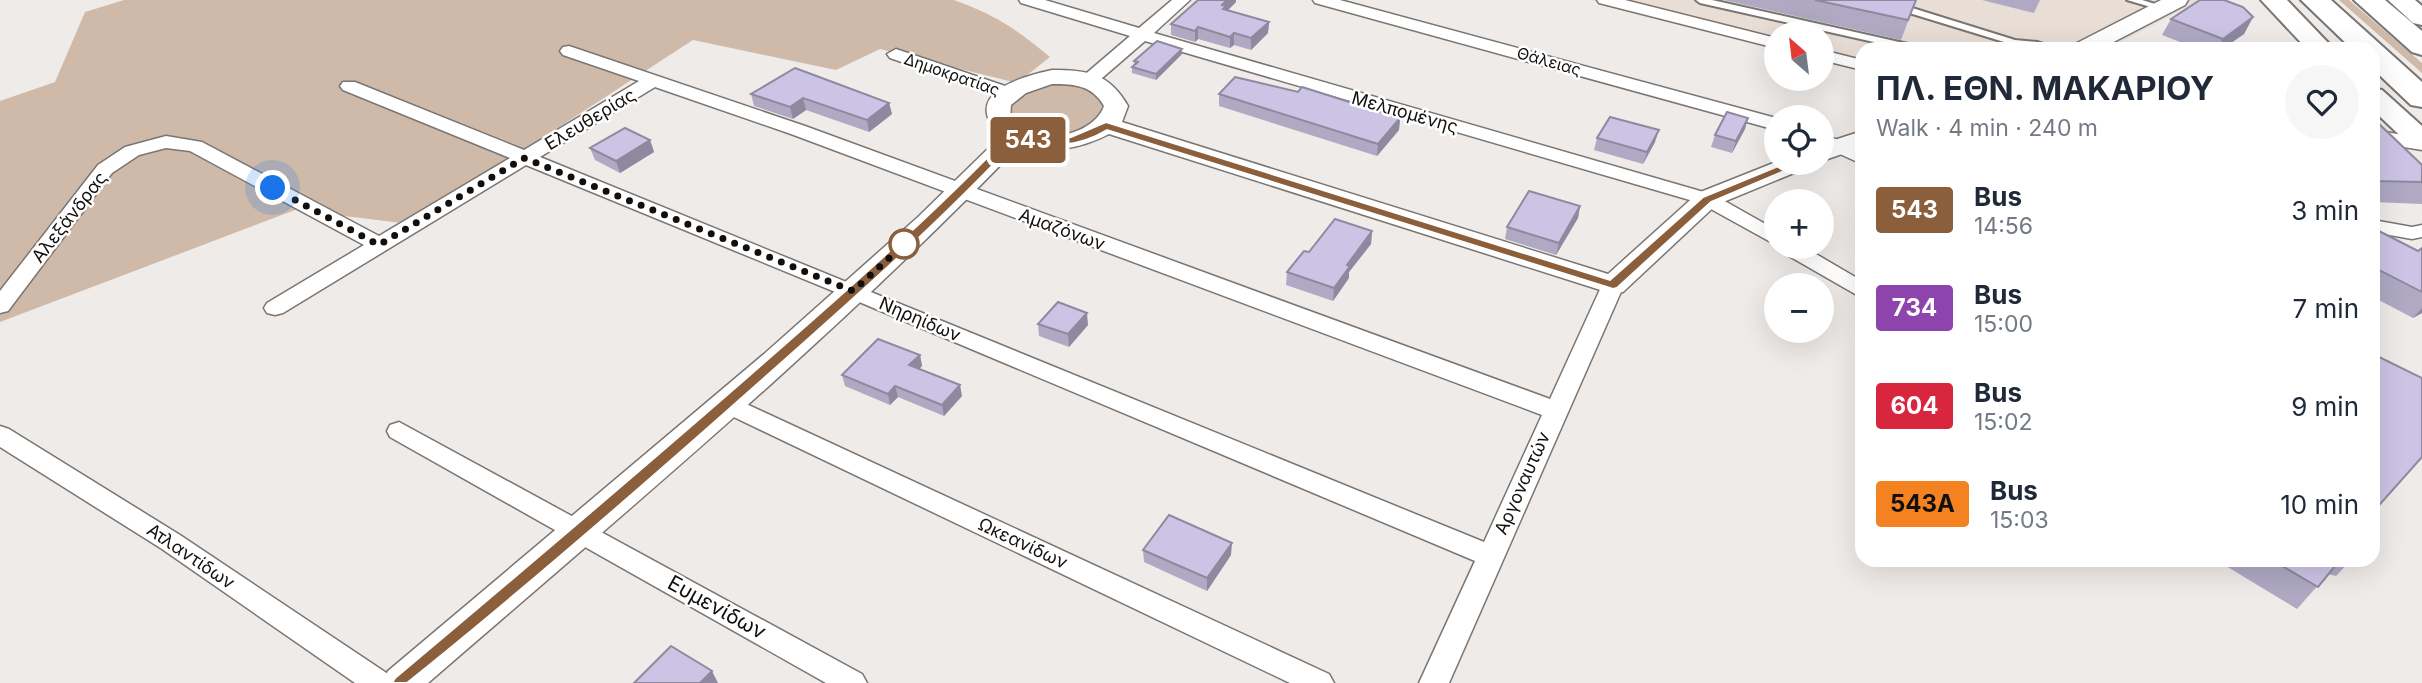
<!DOCTYPE html>
<meta charset="utf-8">
<style>
:root{--surface:#fff;--page:#f6f6f7;--text:#1f2937;--muted:#747a83}
body{margin:0;font-family:Inter,sans-serif;background:var(--page);color:var(--text);height:100vh;display:flex;flex-direction:column;font-size:26px;white-space:nowrap}
*{box-sizing:border-box;margin:0}
p{font-size:23px;color:var(--muted)}
.icon{flex:none;width:38px;height:38px;fill:none;stroke:currentColor;stroke-width:2;stroke-linecap:round;stroke-linejoin:round}
.map{position:relative;flex:1;overflow:hidden}
.panel{position:absolute;left:1855px;top:42px;width:525px;height:525px;display:flex;flex-direction:column;background:var(--surface);border-radius:21px;box-shadow:0 7px 28px #0002}
.panel>*{flex:none}
.badge{padding:0 14px;border-radius:5px;font-size:24px;line-height:46px}
.needle{width:46px;rotate:332deg}
.fabs{position:absolute;left:1764px;top:21px;display:grid;gap:14px}
.fabs a{display:grid;place-items:center;width:70px;height:70px;border-radius:50%;background:var(--surface);box-shadow:0 7px 28px #0002;font-size:35px}
.you{position:absolute;width:35px;height:35px;margin:-18px;border:5px solid #fff;border-radius:50%;background:#1a73e8;box-shadow:0 0 0 10px #1a73e833}
.map>.badge{position:absolute;translate:-50% -50%;box-shadow:0 0 0 4px #fff}
.round{display:grid;place-items:center;flex:none;width:74px;height:74px;border-radius:37px;background:var(--page)}
.head{display:flex;align-items:center;justify-content:space-between;height:119px;padding:0 21px}
h1{font-size:33px;font-weight:700;line-height:52px}
ul{padding:0;list-style:none}
li{display:flex;align-items:center;gap:21px;height:98px;padding:0 21px}
li div{flex:1}
li b{display:block;font-size:26px}
li em{font-style:normal}
li .badge{min-width:77px;font-weight:700;text-align:center}
.map>svg:first-child{display:block}
.built{fill:#e9ded6}
.green{fill:#cfbaa9}
.lines{fill:none;stroke-linecap:round;stroke-linejoin:round}
.service-casing{stroke:#797572;stroke-width:4}
.minor-casing{stroke:#797572;stroke-width:3}
.tertiary-casing{stroke:#797572;stroke-width:3}
.secondary-casing{stroke:#797572;stroke-width:4}
.motorway-casing{stroke:#797572;stroke-width:4}
.service{fill:#fff;fill-rule:evenodd}
.minor{fill:#fff;fill-rule:evenodd}
.tertiary{fill:#fff;fill-rule:evenodd}
.secondary{fill:#fff;fill-rule:evenodd}
.motorway{fill:#fff;fill-rule:evenodd}
.wall{fill:#afa9c4}
.shaded-wall{fill:#8f89a0}
.building{fill:#ccc4e4;stroke:#8f89a0;stroke-width:2}
.line{fill:#8b5e3c;stroke:#fff;stroke-width:2}
.walk{stroke:#11100f;stroke-width:7;stroke-dasharray:0 12.6}
.stop-dot{fill:#fff;stroke:#8b5e3c;stroke-width:3.5}
.labels{text-anchor:middle;dominant-baseline:central;stroke-width:5;stroke-linejoin:round;paint-order:stroke}
.far-street-label{font-size:16px;fill:#11100f;stroke:#fff}
.street-label{font-size:18px;fill:#11100f;stroke:#fff}
.near-street-label{font-size:21px;fill:#11100f;stroke:#fff}
</style>
<div class="map">
<svg width="2422" height="683" viewBox="0 0 2422 683">
<rect width="100%" height="100%" fill="#efebe8"/>
<!-- built -->
<polygon class="built" points="1590,0 2202,0 2106,49 1862,49 1862,70 1822,59 1822,33 1776,33 1776,48"/>
<!-- green -->
<g class="green">
<path d="M124 0H954C998 16 1014 28 1050 57L1017 83 880 49 836 70 693 40 410 224 295 210 0 322V101L55 82 85 12Z"/>
<polygon points="2339,0 2349,0 2422,63 2422,73"/>
<path d="M1059 84C1078 85 1091 88 1102 105 1095 142 1016 149 1009 110 1019 91 1039 87 1059 84Z"/>
</g>
<g class="lines">
<defs>
<g id="service">
<polygon points="1696,0 1712,0 1917,46 1922,49 1905,49 1700,3"/>
<polygon points="2127,0 2142,0 2165,7 2161,10"/>
<polygon points="1909,7 2015,40 2037,42 2059,49 2022,46 1985,49 2004,42 1906,12 1906,8"/>
</g>
<g id="minor">
<polygon points="1019,0 1045,0 1139,28 1172,0 1190,0 1154,33 1714,195 1776,230 1776,245 1700,203 1145,41 1094,85 1082,85 1079,81 1082,77 1130,36 1021,3"/>
<polygon points="1313,0 1340,0 1776,118 1776,130 1315,3"/>
<polygon points="1597,0 1625,0 1776,38 1776,48 1599,3"/>
<path d="M569 46 805 126 1550 399 1602 285 1605 280H1621L1624 285 1449 683H1419L1475 561 845 296 526 165 283 313 275 315 267 313 264 308 267 303 364 245 190 151 166 148 139 155 112 173 8 311 0 313V291L98 165 125 147 166 136 202 142 379 236 510 158 343 90 340 86 343 82H355L524 150 639 81 563 55 560 51 563 47ZM655 87 791 134 1542 415 1484 542 540 157Z"/>
<polygon points="896,49 1014,89 1017,93 1008,98 1002,97 890,58 887,54"/>
<polygon points="1822,50 1862,60 1862,70 1822,60"/>
<polygon points="2373,130 2422,138 2422,150 2373,142"/>
<polygon points="1822,133 1862,151 1862,164 1822,146"/>
<polygon points="2373,220 2412,227 2422,225 2422,237 2412,239 2373,232"/>
<polygon points="1778,247 1804,247 1862,281 1862,298 1782,252"/>
<polygon points="727,395 1329,674 1334,683 1290,683 719,410 715,404 719,398"/>
<polygon points="399,422 862,674 867,683 826,683 390,437 387,431 390,425"/>
<polygon points="0,426 9,429 180,535 388,674 393,683 355,683 162,549 0,447"/>
</g>
<g id="tertiary">
<polygon points="2161,0 2188,0 2185,5 2100,49 2072,49 2075,44"/>
<path d="M1052 70C1088 70 1109 73 1128 106L1122 122 1608 274 1698 193 1776 162 1810 163 1806 168 1716 205 1623 292 1613 294 1109 134C1082 148 1049 155 1020 145 835 337 629 509 428 683H382L388 671 764 354 918 217 1001 136C959 95 1019 77 1052 70ZM1052 84C1074 84 1092 85 1104 106 1095 133 1046 145 1023 130 1018 127 1014 122 1010 119L1011 105 1026 93Z"/>
<polygon points="1862,131 1862,147 1822,161 1822,144"/>
</g>
<g id="secondary">
<polygon points="2261,0 2287,0 2334,49 2307,49"/>
<polygon points="2388,0 2415,0 2422,6 2422,25 2413,23"/>
<polygon points="2373,88 2382,90 2422,126 2422,149 2412,147 2373,110"/>
</g>
<g id="motorway">
<polygon points="2301,0 2331,0 2422,82 2422,107 2411,105 2373,69 2373,49 2352,49"/>
<polygon points="2354,0 2385,0 2422,31 2422,55 2412,52"/>
</g>
</defs>
<!-- service casing -->
<use href="#service" class="service-casing"/>
<!-- minor casing -->
<use href="#minor" class="minor-casing"/>
<!-- tertiary casing -->
<use href="#tertiary" class="tertiary-casing"/>
<!-- secondary casing -->
<use href="#secondary" class="secondary-casing"/>
<!-- motorway casing -->
<use href="#motorway" class="motorway-casing"/>
<!-- service -->
<use href="#service" class="service"/>
<!-- minor -->
<use href="#minor" class="minor"/>
<!-- tertiary -->
<use href="#tertiary" class="tertiary"/>
<!-- secondary -->
<use href="#secondary" class="secondary"/>
<!-- motorway -->
<use href="#motorway" class="motorway"/>
</g>
<!-- wall -->
<g class="wall">
<polygon points="1724,0 1916,0 1901,40"/>
<polygon points="1982,0 2040,0 2034,13"/>
<polygon points="1236,2 1228,10 1269,22 1268,33 1251,50 1234,45 1230,48 1198,39 1195,42 1171,35 1171,24"/>
<polygon points="2253,17 2244,34 2222,49 2198,49 2162,35 2171,19"/>
<polygon points="1182,49 1182,54 1156,80 1132,73 1132,67 1134,64 1134,61"/>
<polygon points="751,94 889,103 892,114 869,132 806,110 793,119 754,106"/>
<polygon points="1219,94 1400,118 1399,130 1377,156 1219,106"/>
<polygon points="1748,118 1745,129 1732,153 1711,147 1715,135"/>
<polygon points="2373,122 2422,165 2422,204 2373,202"/>
<polygon points="1597,138 1655,142 1643,164 1594,150"/>
<polygon points="650,140 654,152 620,173 595,160 590,148"/>
<polygon points="1580,206 1578,218 1556,255 1505,239 1507,227"/>
<polygon points="2373,228 2418,251 2422,248 2422,313 2413,318 2373,297"/>
<polygon points="1372,231 1371,244 1349,272 1349,278 1333,301 1286,285 1287,272 1309,252"/>
<polygon points="1038,324 1088,325 1069,347 1039,336"/>
<polygon points="920,355 922,366 919,369 962,396 944,416 898,397 890,405 845,386 842,375"/>
<polygon points="1143,550 1231,555 1207,591 1144,562"/>
<polygon points="2216,560 2351,560 2336,576 2328,574 2297,609"/>
</g>
<!-- shaded-wall -->
<g class="shaded-wall">
<polygon points="1227,0 1236,0 1236,2 1226,12 1226,17 1222,5"/>
<polygon points="2253,17 2244,34 2222,49 2217,49 2223,39"/>
<polygon points="1269,22 1268,33 1251,50 1251,38"/>
<polygon points="1198,27 1198,39 1195,42 1195,31"/>
<polygon points="1234,33 1234,45 1230,48 1230,37"/>
<polygon points="1182,49 1182,54 1156,80 1156,74"/>
<polygon points="803,98 806,110 793,119 790,107"/>
<polygon points="889,103 892,114 869,132 867,120"/>
<polygon points="1400,118 1399,130 1377,156 1378,144"/>
<polygon points="1748,118 1745,129 1732,153 1736,141"/>
<polygon points="1659,130 1655,142 1643,164 1647,152"/>
<polygon points="650,140 654,152 620,173 616,161"/>
<polygon points="1580,206 1578,218 1556,255 1559,243"/>
<polygon points="1372,231 1371,244 1349,272 1349,278 1333,301 1334,288 1347,265"/>
<polygon points="2422,308 2422,313 2413,318"/>
<polygon points="1087,313 1088,325 1069,347 1068,334"/>
<polygon points="920,355 922,366 912,376 909,365"/>
<polygon points="960,385 962,396 944,416 942,405"/>
<polygon points="895,386 898,397 890,405 888,394"/>
<polygon points="1232,543 1231,555 1207,591 1207,578"/>
<polygon points="712,671 718,683 700,683"/>
</g>
<!-- building -->
<g class="building">
<polygon points="1198,0 1227,0 1222,5 1226,6 1223,9 1269,22 1251,38 1234,33 1230,37 1198,27 1195,31 1171,24"/>
<polygon points="1815,0 1916,0 1908,20"/>
<polygon points="2200,0 2224,0 2243,7 2253,17 2223,39 2171,19"/>
<polygon points="1157,41 1182,49 1156,74 1132,67 1138,62 1134,61"/>
<polygon points="795,68 889,103 867,120 803,98 790,107 751,94"/>
<polygon points="1235,77 1298,92 1302,87 1400,118 1378,144 1219,94"/>
<polygon points="1727,112 1748,118 1736,141 1715,135"/>
<polygon points="1610,117 1659,130 1647,152 1597,138"/>
<polygon points="2373,122 2377,122 2422,165 2422,182 2373,181"/>
<polygon points="625,128 650,140 616,161 590,148"/>
<polygon points="1529,191 1580,206 1559,243 1507,227"/>
<polygon points="1335,219 1372,231 1347,265 1350,266 1334,288 1287,272 1304,251 1309,252"/>
<polygon points="2373,228 2418,251 2422,248 2422,292 2373,267"/>
<polygon points="1058,302 1087,313 1068,334 1038,324"/>
<polygon points="878,339 920,355 909,365 960,385 942,405 895,386 888,394 842,375"/>
<polygon points="2373,354 2422,378 2422,457 2373,512"/>
<polygon points="1169,515 1232,543 1207,578 1143,550"/>
<polygon points="2272,560 2340,560 2318,587"/>
<polygon points="671,646 712,671 700,683 634,683"/>
</g>
<!-- line -->
<path class="line" d="M1106 122 1610 280 1703 197 1793 160 1803 163 1711 202 1617 288 1613 289 1107 130C1081 146 1047 150 1017 140 937 225 850 302 763 379 645 484 527 587 407 683H392L395 678C514 578 633 477 750 375 839 297 929 219 1011 133L1033 138 1071 137Z"/>
<g class="lines">
<!-- walk -->
<polyline class="walk" points="273,188 379,245 524,158 853,291 910,239 904,244"/>
</g>
<!-- markers -->
<circle class="stop-dot" cx="904" cy="244" r="14"/>
<g class="labels">
<!-- far-street labels -->
<g class="far-street-label">
<text transform="translate(1549 61) rotate(16)">Θάλειας</text>
<text transform="translate(952 74) rotate(19)">Δημοκρατίας</text>
</g>
<!-- street labels -->
<g class="street-label">
<text transform="translate(1405 112) rotate(16)">Μελπομένης</text>
<text transform="translate(590 119) rotate(-31)">Ελευθερίας</text>
<text transform="translate(69 217) rotate(-52)">Αλεξάνδρας</text>
<text transform="translate(1062 229) rotate(20)">Αμαζόνων</text>
<text transform="translate(920 319) rotate(23)">Νηρηίδων</text>
<text transform="translate(1522 483) rotate(-66)">Αργοναυτών</text>
<text transform="translate(1023 543) rotate(25)">Ωκεανίδων</text>
<text transform="translate(191 556) rotate(34)">Ατλαντίδων</text>
</g>
<!-- near-street labels -->
<g class="near-street-label">
<text transform="translate(717 607) rotate(29)">Ευμενίδων</text>
</g>
</g>
</svg>
<div class="fabs">
<a><svg class="needle" viewBox="-14 -14 28 28"><path d="M0-13l5 13h-10z" fill="#e53935"/><path d="M0 13l5-13h-10z" fill="#747a83"/></svg></a>
<a><svg class="icon" aria-label="locate" viewBox="0 0 24 24"><circle cx="12" cy="12" r="6"/><path d="M12 2v4M12 18v4M2 12h4M18 12h4"/></svg></a>
<a>+</a>
<a>−</a>
</div>
<div class="you" style="left:273px;top:188px"></div>
<b class="badge" style="left:1028px;top:140px;background:#8b5e3c;color:#fff">543</b>
<section class="panel">
<div class="head"><div><h1>ΠΛ. ΕΘΝ. ΜΑΚΑΡΙΟΥ</h1><p>Walk · 4 min · 240 m</p></div><a class="round"><svg class="icon" aria-label="heart" viewBox="0 0 24 24"><path d="M12 20l-8-8c-3-5 5-10 8-4 3-6 11-1 8 4z"/></svg></a></div>
<ul>
<li><span class="badge" style="background:#8b5e3c;color:#fff">543</span><div><b>Bus</b><p>14:56</p></div><em>3 min</em></li>
<li><span class="badge" style="background:#8e44ad;color:#fff">734</span><div><b>Bus</b><p>15:00</p></div><em>7 min</em></li>
<li><span class="badge" style="background:#d7263d;color:#fff">604</span><div><b>Bus</b><p>15:02</p></div><em>9 min</em></li>
<li><span class="badge" style="background:#f58220;color:#111">543A</span><div><b>Bus</b><p>15:03</p></div><em>10 min</em></li>
</ul>
</section>
</div>
